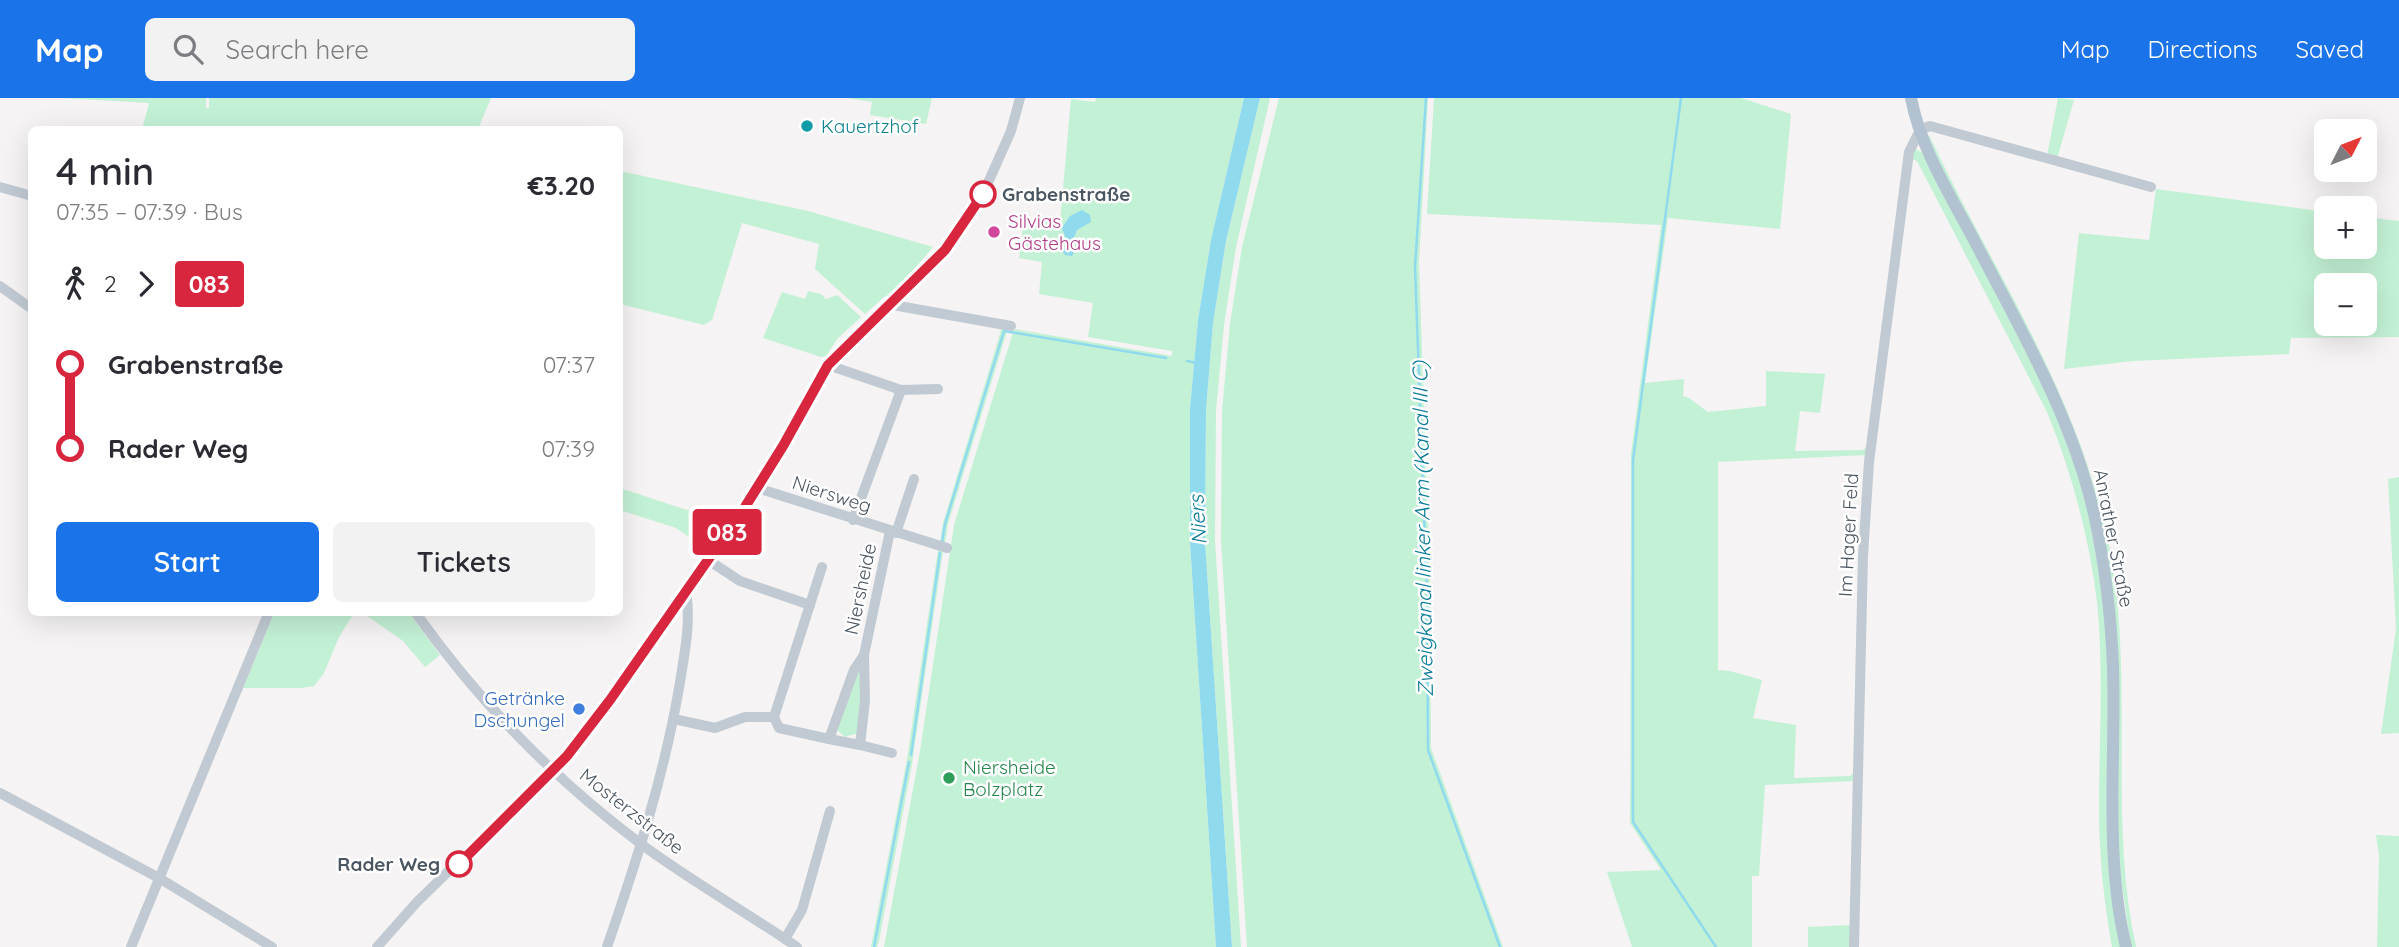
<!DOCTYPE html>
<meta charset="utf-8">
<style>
:root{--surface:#fff;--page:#f2f2f3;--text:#2b2b33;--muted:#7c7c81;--accent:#1a73e8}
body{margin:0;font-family:Quicksand,sans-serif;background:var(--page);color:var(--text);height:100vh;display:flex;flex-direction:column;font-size:26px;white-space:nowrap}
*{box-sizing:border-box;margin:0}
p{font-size:23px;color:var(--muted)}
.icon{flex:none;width:38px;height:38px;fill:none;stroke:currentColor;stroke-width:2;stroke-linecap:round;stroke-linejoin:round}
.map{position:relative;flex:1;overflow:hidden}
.details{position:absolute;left:28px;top:28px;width:595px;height:490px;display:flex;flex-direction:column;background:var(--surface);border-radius:10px;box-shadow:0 7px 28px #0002}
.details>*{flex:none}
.badge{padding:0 14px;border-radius:5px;font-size:24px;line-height:46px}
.needle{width:46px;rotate:48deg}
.controls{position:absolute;left:2314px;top:21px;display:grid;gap:14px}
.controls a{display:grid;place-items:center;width:63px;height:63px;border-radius:10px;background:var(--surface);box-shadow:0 7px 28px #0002;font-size:35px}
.map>.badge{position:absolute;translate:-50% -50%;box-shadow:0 0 0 4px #fff}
.legs{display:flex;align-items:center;gap:10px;height:77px;padding:0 28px;font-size:23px}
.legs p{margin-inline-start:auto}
.summary{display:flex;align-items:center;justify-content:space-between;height:119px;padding:0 28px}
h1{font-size:38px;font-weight:600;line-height:52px}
.button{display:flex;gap:14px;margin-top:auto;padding:14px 28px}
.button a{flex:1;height:80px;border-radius:10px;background:var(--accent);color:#fff;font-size:28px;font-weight:600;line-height:80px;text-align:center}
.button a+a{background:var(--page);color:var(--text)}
ul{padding:0 28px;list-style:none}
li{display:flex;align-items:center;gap:24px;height:84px;font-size:26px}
li i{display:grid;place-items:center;width:10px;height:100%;margin:0 9px;background:currentColor}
li i::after{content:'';width:18px;height:18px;margin:-9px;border:5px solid;border-radius:50%;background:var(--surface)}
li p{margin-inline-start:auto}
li:first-child i{background:linear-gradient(#0000 50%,currentColor 0)}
li:last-child i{background:linear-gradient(currentColor 50%,#0000 0)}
header{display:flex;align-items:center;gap:42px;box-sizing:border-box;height:98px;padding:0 35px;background:var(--accent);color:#fff}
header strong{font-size:33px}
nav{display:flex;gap:38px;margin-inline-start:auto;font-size:24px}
.search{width:490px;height:63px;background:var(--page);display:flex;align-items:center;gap:18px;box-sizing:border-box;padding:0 24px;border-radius:10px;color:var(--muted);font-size:26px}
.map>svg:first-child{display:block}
.green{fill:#c3f1d5;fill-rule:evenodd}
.water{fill:#90daee}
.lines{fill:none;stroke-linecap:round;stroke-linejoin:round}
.stream{stroke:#90daee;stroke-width:2.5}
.minor{stroke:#c1cad2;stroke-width:10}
.major{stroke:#b3c2d1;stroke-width:12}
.line-1-casing{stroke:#fff;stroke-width:16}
.line-1{stroke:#d7263d;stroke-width:10}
.culture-dot{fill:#0f9aa8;stroke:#fff;stroke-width:2.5}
.stop-1-dot{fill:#fff;stroke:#d7263d;stroke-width:3.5}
.hotel-dot{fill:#d1479c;stroke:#fff;stroke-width:2.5}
.shop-dot{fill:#3f7fe0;stroke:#fff;stroke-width:2.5}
.leisure-dot{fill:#2e9e5b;stroke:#fff;stroke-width:2.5}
.labels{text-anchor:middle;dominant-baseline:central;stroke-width:5;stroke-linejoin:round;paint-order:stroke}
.culture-label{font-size:19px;fill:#0d838f;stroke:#fff;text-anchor:start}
.stop-label{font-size:19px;font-weight:bold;fill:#4a5661;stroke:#fff;text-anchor:start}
.hotel-label{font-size:19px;fill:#b23c85;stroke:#fff;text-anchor:start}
.street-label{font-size:19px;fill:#4a5661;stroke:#fff}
.shop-label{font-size:19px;fill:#366cbe;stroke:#fff;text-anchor:end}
.leisure-label{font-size:19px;fill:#27864d;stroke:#fff;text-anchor:start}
.water-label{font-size:21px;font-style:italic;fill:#0c7c9b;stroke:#fff}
</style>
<header>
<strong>Map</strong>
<div class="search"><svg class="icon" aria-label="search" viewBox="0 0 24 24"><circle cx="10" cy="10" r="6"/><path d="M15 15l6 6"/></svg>Search here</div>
<nav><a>Map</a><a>Directions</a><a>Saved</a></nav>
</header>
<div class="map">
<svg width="2399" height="849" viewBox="0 0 2399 849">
<rect width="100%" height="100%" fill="#f5f3f3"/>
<!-- green -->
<g class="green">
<polygon points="62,0 206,0 206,10 209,10 209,0 491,0 478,31 142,32 149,5"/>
<polygon points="846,0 932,0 926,26 870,17 872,4"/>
<polygon points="1096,0 1244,0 1211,142 1198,222 1190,310 1190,444 1216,849 884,849 920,653 954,427 1014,231 1172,258 1172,253 1088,239 1093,205 1039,196 1042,164 1019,160 1024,121 1060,124 1071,1 1095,4"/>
<polygon points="1260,0 1270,0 1236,149 1224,227 1216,313 1215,443 1241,849 1232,849 1205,444 1206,312 1213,225 1226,143"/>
<polygon points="1279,0 1428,0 1419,165 1430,488 1431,650 1503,849 1247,849 1221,443 1222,313 1230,226 1242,149"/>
<polygon points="1434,0 1741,0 1791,16 1780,131 1668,120 1645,285 1684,281 1683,298 1689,300 1708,314 1766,308 1766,273 1825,276 1820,315 1800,313 1795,353 1863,352 1868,348 1866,357 1718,364 1718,572 1730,573 1762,582 1753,620 1796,627 1794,680 1850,678 1854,674 1854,683 1765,687 1759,778 1752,778 1752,849 1632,849 1607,774 1661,772 1630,725 1631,356 1661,127 1427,116"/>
<polygon points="2058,0 2074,2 2057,61 2047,58"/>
<path d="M1929 37C1996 180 2082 299 2111 458 2134 587 2108 721 2136 849H2131L2120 773 2117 718 2116 550 2086 374 1927 45Z"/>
<path d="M1915 51 1923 55 2048 296 2072 356 2087 408 2106 512 2122 849H2112C2104 804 2099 758 2099 711 2099 643 2104 573 2097 504 2089 438 2072 376 2047 314L1917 63 1911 61Z"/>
<polygon points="620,73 808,113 933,149 897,191 889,198 884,199 865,216 815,171 819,146 742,125 712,222 704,227 620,206"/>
<path d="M2156 91 2326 114V149H2364V119L2399 123V239L2291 240 2289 256 2133 263 2064 271 2079 135 2149 142ZM2326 187H2364V226H2326Z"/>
<polygon points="808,193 821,196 826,201 837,197 861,219 838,240 826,258 821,259 763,240 782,194 805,201"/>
<polygon points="1002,229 1008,230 948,426 945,446 940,445 943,425"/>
<polygon points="2399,379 2399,635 2381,636 2396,531 2388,381"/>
<polygon points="623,391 696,415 720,426 704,449 676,430 620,412"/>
<polygon points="938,452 943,453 912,666 879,843 877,849 871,849 907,661"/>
<polygon points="274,515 354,515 339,539 324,575 314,588 301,590 243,590"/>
<polygon points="363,515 409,515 440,557 425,569 403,543"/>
<polygon points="858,570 863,574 858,635 845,639 837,632"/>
<polygon points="2376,737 2399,738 2399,849 2377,849 2379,758"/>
<polygon points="1851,827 1851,849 1808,849 1808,829"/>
</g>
<!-- water -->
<g class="water">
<polygon points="1244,0 1260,0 1226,143 1213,225 1206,312 1205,444 1232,849 1216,849 1190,444 1190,310 1198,222 1211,142"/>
<polygon points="1082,112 1090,117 1091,124 1077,132 1072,145 1075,153 1072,158 1065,157 1062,153 1066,141 1062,130 1070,118"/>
</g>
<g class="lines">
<!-- stream -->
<g class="stream">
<polyline points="1426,0 1415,169 1427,497 1428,652 1500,849"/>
<polyline points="1681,0 1633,362 1633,724 1716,849"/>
<polyline points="1187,263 1197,265"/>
<polyline points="942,444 945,426 1004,233 1166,260"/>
<polyline points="911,657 940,455"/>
<polyline points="874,849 909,664"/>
</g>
<!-- minor -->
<g class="minor">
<polyline points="0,89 32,98"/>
<polyline points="0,188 32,211"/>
<polyline points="893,207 1011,228"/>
<polyline points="828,267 901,292 938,291"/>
<polyline points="757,390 947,450"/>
<polyline points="853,422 901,292"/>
<polyline points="896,435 914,381"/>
<polyline points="708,462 740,483 810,507"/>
<path d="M415 514C480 605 552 679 641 746 691 783 746 814 797 849"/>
<polyline points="774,619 779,630 829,641 854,572 864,557"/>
<polyline points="674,621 715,630 745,619 774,619 822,469"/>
<polyline points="829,641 860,647 865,603 864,557 890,433"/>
<polyline points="860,647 892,655"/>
<polyline points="0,695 159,780 272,849"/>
<polyline points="785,841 802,812 830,713"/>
<polyline points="131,849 269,514"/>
<polyline points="377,849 417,804 567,658 610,602 757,390 828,267 945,152 979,105 1011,33 1020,0"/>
<path d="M607 849C637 762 665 675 680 584 685 553 691 524 686 493"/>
<polyline points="1854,849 1863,458 1869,364 1909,54 1920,32 1930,28 2151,89"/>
</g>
<!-- major -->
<path class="major" d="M1911 0C1921 51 1949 95 1973 140 2019 229 2072 318 2094 416 2105 466 2111 517 2113 569 2116 661 2104 758 2126 849"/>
</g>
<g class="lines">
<defs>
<polyline id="line-1" points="459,766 567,658 610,602 745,409 783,348 828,267 945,152 983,96"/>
</defs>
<!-- line-1 casing -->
<use href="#line-1" class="line-1-casing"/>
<!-- line-1 -->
<use href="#line-1" class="line-1"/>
</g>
<!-- markers -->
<circle class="culture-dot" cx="807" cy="28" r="7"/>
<g class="stop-1-dot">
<circle cx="983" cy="96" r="12"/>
<circle cx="459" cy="766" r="12"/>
</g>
<circle class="hotel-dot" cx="994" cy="134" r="7"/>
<circle class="shop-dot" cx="579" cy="611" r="7"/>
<circle class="leisure-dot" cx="949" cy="680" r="7"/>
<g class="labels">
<!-- culture labels -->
<g class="culture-label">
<text x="821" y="28">Kauertzhof</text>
</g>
<!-- stop labels -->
<g class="stop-label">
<text x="1002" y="96">Grabenstraße</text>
<text x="440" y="766" text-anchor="end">Rader Weg</text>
</g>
<!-- hotel labels -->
<g class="hotel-label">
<text x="1008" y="123">Silvias<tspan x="1008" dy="22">Gästehaus</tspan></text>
</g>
<!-- street labels -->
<g class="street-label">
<text transform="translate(832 396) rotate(18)">Niersweg</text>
<text transform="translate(1848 437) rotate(-87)">Im Hager Feld</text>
<text transform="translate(2114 440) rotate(79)">Anrather Straße</text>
<text transform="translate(860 491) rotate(-78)">Niersheide</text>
<text transform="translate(632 713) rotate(38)">Mosterzstraße</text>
</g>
<!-- shop labels -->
<g class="shop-label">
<text x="565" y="600">Getränke<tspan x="565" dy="22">Dschungel</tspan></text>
</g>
<!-- leisure labels -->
<g class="leisure-label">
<text x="963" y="669">Niersheide<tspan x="963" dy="22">Bolzplatz</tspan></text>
</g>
<!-- water labels -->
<g class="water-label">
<text transform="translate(1197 422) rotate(-94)">Niers</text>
<text transform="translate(1422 431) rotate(-91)">Zweigkanal linker Arm (Kanal III C)</text>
</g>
</g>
</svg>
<div class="controls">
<a><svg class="needle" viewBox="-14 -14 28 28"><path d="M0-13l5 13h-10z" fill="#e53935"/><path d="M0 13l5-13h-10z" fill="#7c7c81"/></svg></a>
<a>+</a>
<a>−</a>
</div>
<b class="badge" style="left:727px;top:434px;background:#d7263d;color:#fff">083</b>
<section class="details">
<div class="summary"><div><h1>4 min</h1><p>07:35 – 07:39 · Bus</p></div><b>€3.20</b></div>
<div class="legs"><svg class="icon" aria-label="walk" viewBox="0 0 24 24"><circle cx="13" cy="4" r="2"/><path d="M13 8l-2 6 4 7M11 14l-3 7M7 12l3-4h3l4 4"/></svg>2<svg class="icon" aria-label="forward" viewBox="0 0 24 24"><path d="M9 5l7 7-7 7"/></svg><b class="badge" style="background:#d7263d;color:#fff">083</b></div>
<ul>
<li><i style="color:#d7263d"></i><b>Grabenstraße</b><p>07:37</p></li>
<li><i style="color:#d7263d"></i><b>Rader Weg</b><p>07:39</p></li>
</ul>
<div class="button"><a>Start</a><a>Tickets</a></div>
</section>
</div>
